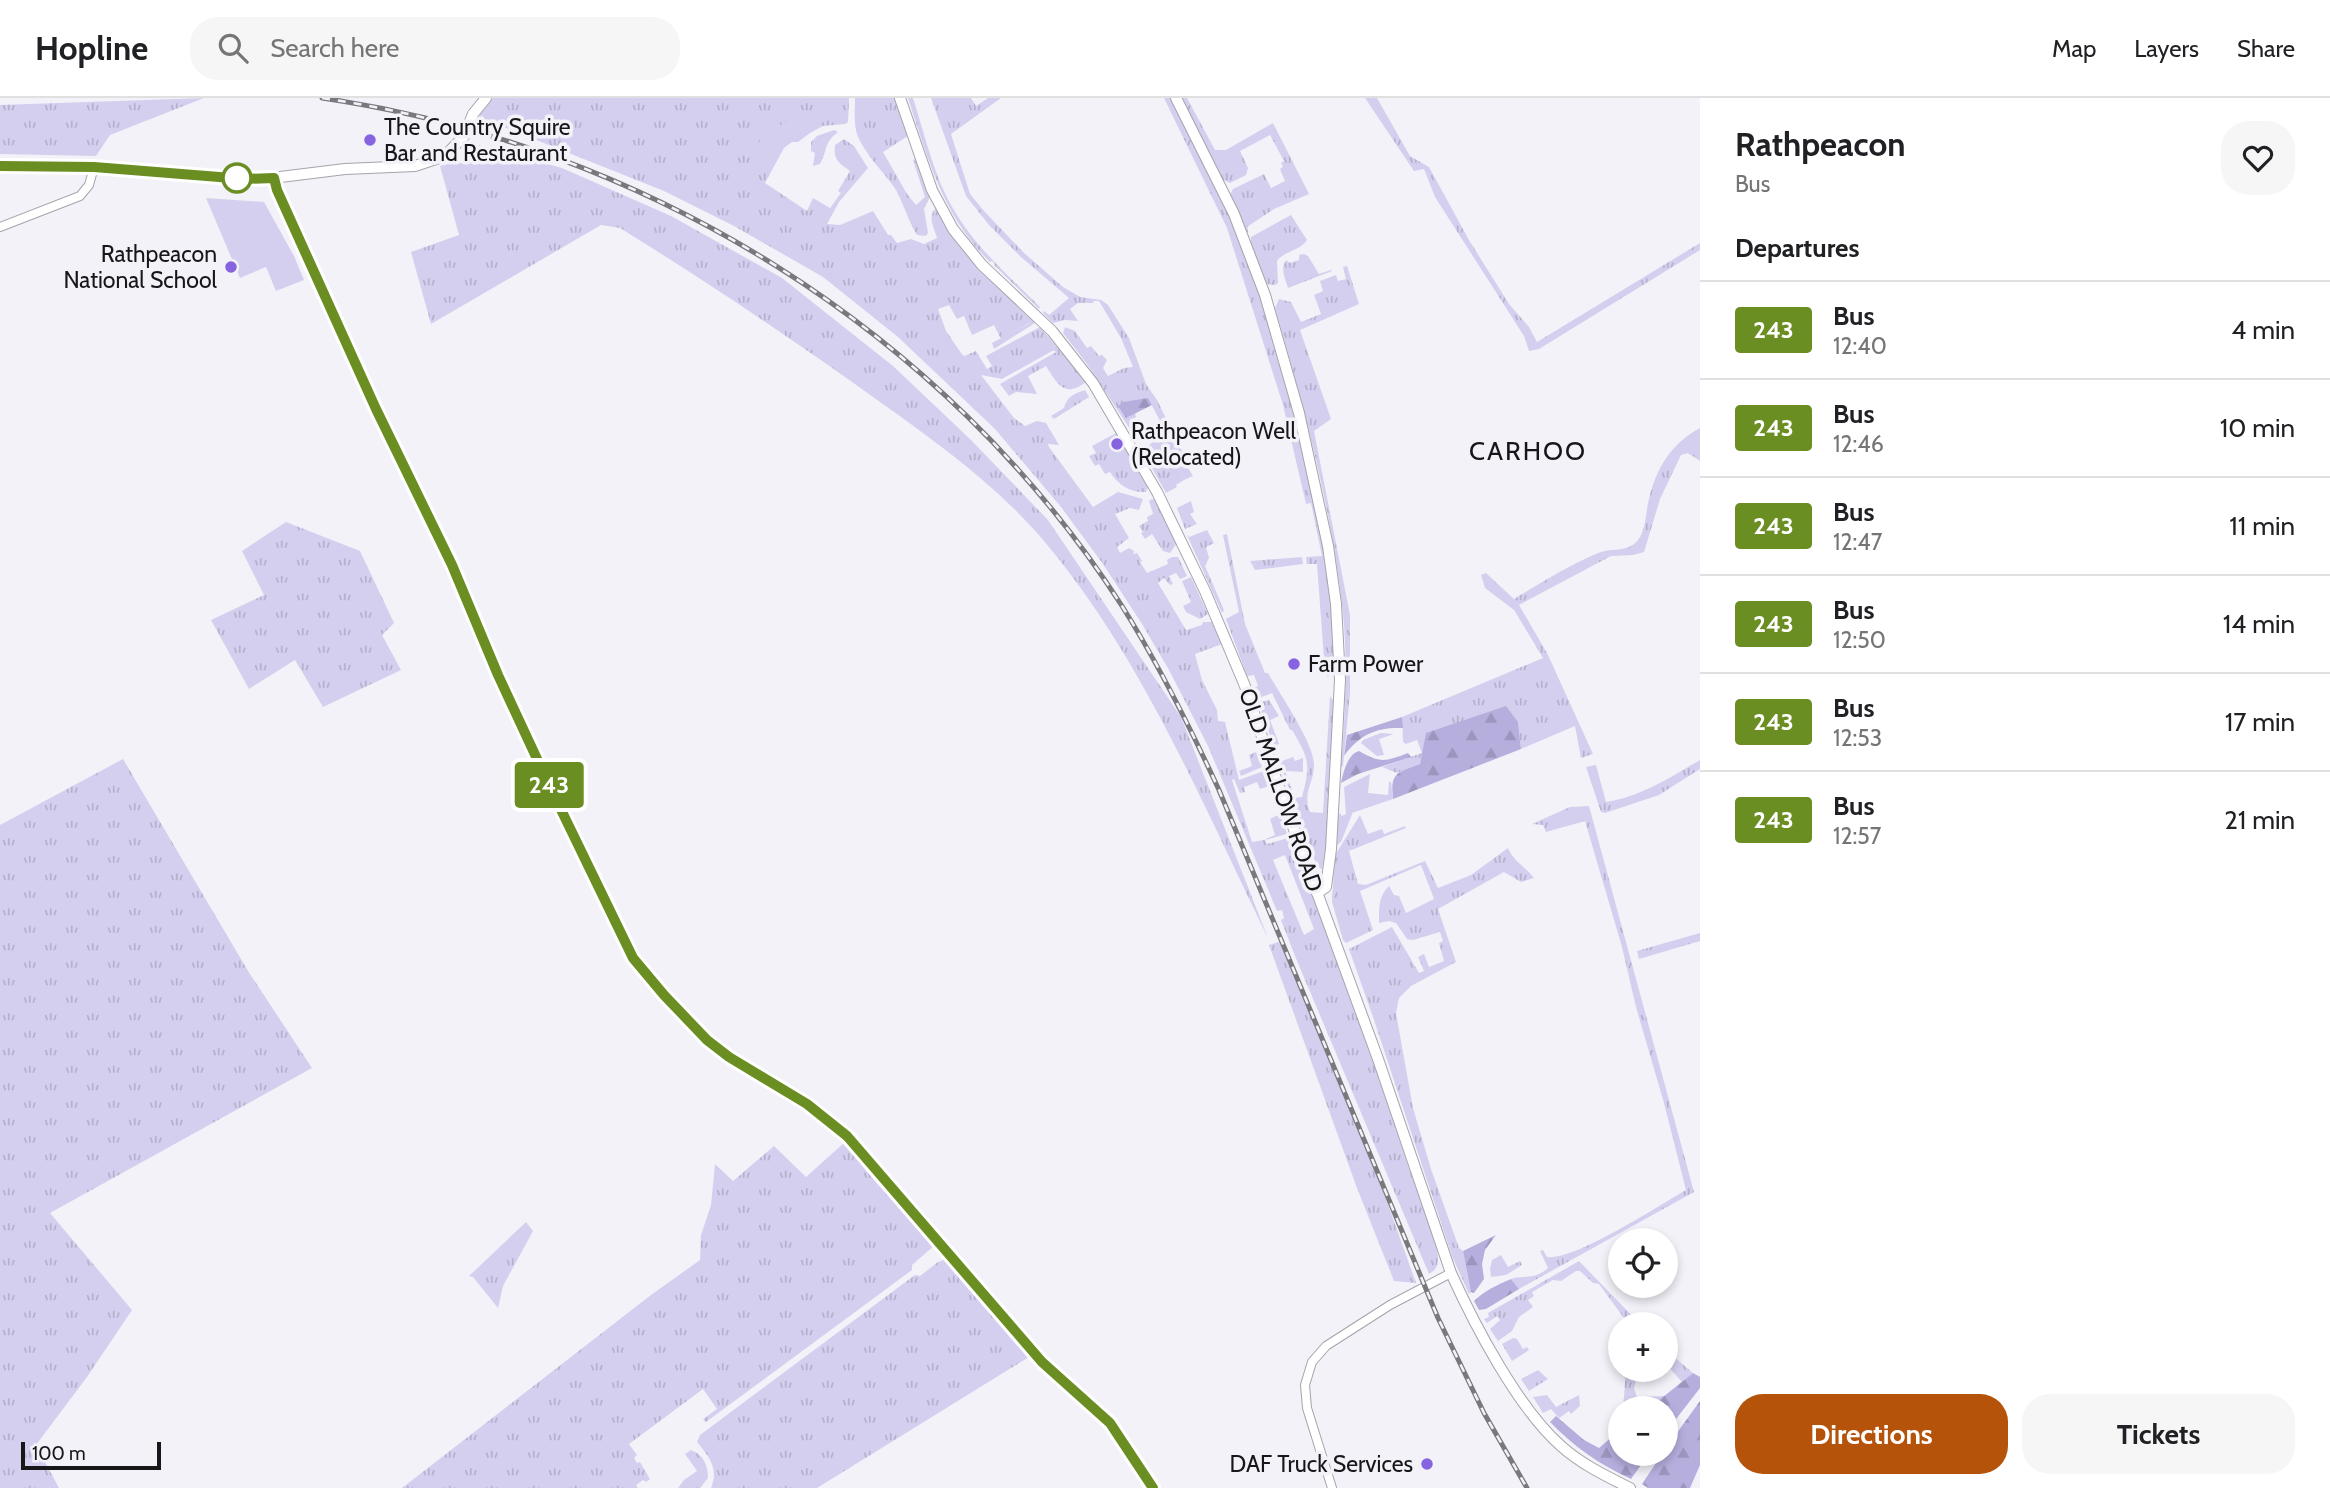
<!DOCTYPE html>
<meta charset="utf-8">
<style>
:root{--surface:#fff;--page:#f6f6f6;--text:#202124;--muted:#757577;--line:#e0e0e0;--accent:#b45309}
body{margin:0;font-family:Cabin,sans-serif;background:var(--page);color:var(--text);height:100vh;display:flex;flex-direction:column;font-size:26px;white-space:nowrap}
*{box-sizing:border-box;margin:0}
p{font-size:23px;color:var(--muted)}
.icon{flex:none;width:38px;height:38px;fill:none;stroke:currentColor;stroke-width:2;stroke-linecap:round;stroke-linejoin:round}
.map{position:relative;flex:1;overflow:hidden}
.panel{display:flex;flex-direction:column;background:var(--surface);width:630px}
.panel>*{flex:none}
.badge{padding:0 14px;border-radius:5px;font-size:24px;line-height:46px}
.tools{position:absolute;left:1608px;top:1130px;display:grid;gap:14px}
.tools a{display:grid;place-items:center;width:70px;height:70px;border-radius:50%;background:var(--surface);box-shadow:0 4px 10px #0003;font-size:35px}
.scale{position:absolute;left:21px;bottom:18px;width:140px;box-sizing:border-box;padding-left:7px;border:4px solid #171719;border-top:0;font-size:19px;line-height:24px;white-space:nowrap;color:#171719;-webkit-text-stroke:5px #f3f2f9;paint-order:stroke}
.map>.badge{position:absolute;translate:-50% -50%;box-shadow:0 0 0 4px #fff}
h2{padding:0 35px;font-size:26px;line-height:63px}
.round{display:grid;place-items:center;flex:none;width:74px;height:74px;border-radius:28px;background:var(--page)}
.head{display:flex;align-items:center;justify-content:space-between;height:119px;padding:0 35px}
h1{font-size:33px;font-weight:800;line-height:52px}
.cta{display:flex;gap:14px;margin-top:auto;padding:14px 35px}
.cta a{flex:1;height:80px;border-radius:28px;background:var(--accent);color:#fff;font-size:28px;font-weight:800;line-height:80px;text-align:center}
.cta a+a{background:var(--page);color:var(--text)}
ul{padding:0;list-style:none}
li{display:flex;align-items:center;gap:21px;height:98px;padding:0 35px;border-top:2px solid var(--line)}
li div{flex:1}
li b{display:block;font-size:26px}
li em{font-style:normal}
li .badge{min-width:77px;font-weight:700;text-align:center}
header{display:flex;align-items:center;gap:42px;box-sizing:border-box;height:98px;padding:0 35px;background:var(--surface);border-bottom:2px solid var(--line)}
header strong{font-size:33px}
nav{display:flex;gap:38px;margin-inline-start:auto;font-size:24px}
.search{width:490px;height:63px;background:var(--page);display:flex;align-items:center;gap:18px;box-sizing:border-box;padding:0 24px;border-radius:28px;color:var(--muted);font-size:26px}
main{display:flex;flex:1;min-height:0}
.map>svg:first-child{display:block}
.grass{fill:url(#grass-tufts);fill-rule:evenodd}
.forest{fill:url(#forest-firs)}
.garden{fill:#d4cfef}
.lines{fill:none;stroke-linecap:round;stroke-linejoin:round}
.street-casing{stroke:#a5a4aa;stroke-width:10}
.secondary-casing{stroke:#a5a4aa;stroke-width:12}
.street{stroke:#fff;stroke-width:8}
.secondary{stroke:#fff;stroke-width:10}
.rail-casing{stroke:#79797d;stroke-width:5}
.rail{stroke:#f3f2f9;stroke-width:2.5;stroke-dasharray:8;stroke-linecap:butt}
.secondary-bridge-casing{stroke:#a5a4aa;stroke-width:12;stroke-linecap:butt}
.secondary-bridge{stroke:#fff;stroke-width:10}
.line-casing{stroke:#fff;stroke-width:16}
.line{stroke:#6b8e23;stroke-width:10}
.poi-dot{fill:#8664df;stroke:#f3f2f9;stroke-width:2.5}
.stop-dot{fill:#fff;stroke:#6b8e23;stroke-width:3.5}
.labels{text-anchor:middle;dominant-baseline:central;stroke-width:7;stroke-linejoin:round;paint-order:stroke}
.poi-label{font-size:23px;fill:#171719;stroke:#f3f2f9;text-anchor:start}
.street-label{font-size:23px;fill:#171719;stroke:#f3f2f9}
.quarter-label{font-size:26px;letter-spacing:2px;fill:#171719;stroke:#f3f2f9}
</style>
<header>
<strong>Hopline</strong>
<div class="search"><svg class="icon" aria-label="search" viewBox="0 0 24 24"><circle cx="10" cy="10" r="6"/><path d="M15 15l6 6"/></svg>Search here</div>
<nav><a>Map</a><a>Layers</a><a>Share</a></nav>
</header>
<main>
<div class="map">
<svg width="1700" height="1390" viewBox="0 0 1700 1390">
<defs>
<pattern id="grass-tufts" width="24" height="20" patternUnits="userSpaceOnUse" patternTransform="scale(1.75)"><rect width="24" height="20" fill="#d4cfef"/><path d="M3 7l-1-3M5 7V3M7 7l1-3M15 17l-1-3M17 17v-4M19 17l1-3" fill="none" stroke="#b5b1cc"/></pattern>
<pattern id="forest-firs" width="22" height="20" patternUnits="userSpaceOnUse" patternTransform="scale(1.75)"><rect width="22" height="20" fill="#b6aedd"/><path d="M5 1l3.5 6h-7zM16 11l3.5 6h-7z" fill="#9c95bd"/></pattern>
</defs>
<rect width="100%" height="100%" fill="#f3f2f9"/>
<!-- grass -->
<g class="grass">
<polygon points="204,0 110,37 96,58 0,56 0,7"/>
<path d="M493 0H849L848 24 845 26 823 28 810 35 798 44H792L784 50 765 85 807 113 813 100 830 110 841 95 838 93 850 73C839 65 833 62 835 47L844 41 854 48 868 70 839 104 827 126 840 127 873 113 888 137H891L897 145 911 141 924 146 937 140C934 130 927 118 936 110L1037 223 1032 227 1029 225 1001 241 994 227 972 237 964 218 957 221 949 207 938 211 946 233 961 255 964 258 976 253 987 271 992 268 986 258 1040 229 1086 284C1064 301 1057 285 1046 268L1028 278 1037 296 1016 294 1009 298 1000 286 1056 254 1054 252 1002 281 981 277 1014 320 1025 328 1037 323 1046 325 1059 347 1048 346 1049 349 1093 409 1118 394 1143 401 1139 412 1130 410 1115 416 1129 440 1117 449 1120 455 1129 450 1134 453 1133 456 1137 455 1142 463 1140 464 1147 475 1168 466 1167 462 1172 459H1178L1187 478 1180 481 1176 475 1169 478 1173 486 1170 487 1164 480 1158 485 1186 532 1202 527 1203 524H1213L1222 546 1195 556 1202 582 1217 612 1218 623 1225 624 1239 682 1264 673 1269 688 1260 691 1257 684 1244 689 1245 694 1240 695 1234 681 1232 682 1252 744 1264 742 1275 737 1270 721 1280 716 1287 736 1265 742 1267 746 1291 739C1332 846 1371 953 1406 1062 1416 1092 1435 1128 1438 1159 1438 1168 1436 1172 1429 1176L1295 858 1281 822 1284 820 1282 812 1277 813 1208 648 1169 572 1142 526 1103 466 1061 409 995 331 898 239 823 179 734 128 664 93 506 30 478 23 481 13ZM1285 757 1314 831 1304 837 1273 762Z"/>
<path d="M855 0H896L908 38 883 54 907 96 916 107 925 99 913 62 915 61 930 99 924 111 928 135 926 138 917 137C908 122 904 107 896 92 885 75 869 61 860 43 853 31 855 14 855 0Z"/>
<path d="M908 0H913C925 37 934 79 954 112 976 150 1010 179 1040 209L1039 211 994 167 995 166 992 163 990 164C944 120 927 59 908 0Z"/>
<polygon points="931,0 971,0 976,8 988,0 1001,0 951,36 970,96 984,113 1023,154 1063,189 1080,199 1101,202 1108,207 1129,240 1146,286 1157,302 1185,359 1185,364 1182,360 1175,364 1184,382 1176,387 1177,389 1166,395 1142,352 1156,342 1158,345 1169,340 1148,300 1126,320 1135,315 1136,319 1131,323 1136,331 1132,334 1087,266 1063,235 1065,229 1075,233 1087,250 1091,248 1099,258 1102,257 1107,262 1103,270 1108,278 1124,270 1133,269 1121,240 1099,203 1093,203 1094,205 1078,205 1070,211 1078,223 1065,222 1053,225 1043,215 1044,213 1049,217 1069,200 1021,159 989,127 966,98"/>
<polygon points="1164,0 1172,0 1228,113 1262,198 1288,287 1315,404 1331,489 1334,565 1328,579 1325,574 1317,466 1307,466 1306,459 1322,458 1311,405 1306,406 1283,307 1227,130"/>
<polygon points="1181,0 1187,0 1215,52 1226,52 1273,25 1309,96 1274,111 1247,129 1248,134 1246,135 1230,97 1233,91 1264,76 1271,90 1285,83 1280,71 1283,69 1281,65 1284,63 1270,37 1240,53 1248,70 1246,77 1230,85 1223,82"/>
<polygon points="1365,0 1377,0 1410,58 1429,69 1469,142 1509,206 1529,229 1537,244 1700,145 1700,152 1539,251 1529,253 1524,238 1435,99 1424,71 1414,73"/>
<path d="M834 32 838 34C823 46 829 49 820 66L813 68 815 55 811 53V44L817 38Z"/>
<path d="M475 46 562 70 671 118 782 180 893 268 970 341 1048 422 1181 619 1268 840C1201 703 1139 552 1038 436 992 384 936 344 880 304 795 243 709 185 620 130L601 127 431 226 411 154 459 137 440 68 452 65H464Z"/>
<path d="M1291 117 1307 142C1300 153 1284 153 1277 163L1278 185 1275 187 1266 186 1251 146V139Z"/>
<path d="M1304 156 1308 158 1319 176 1331 172 1332 173 1288 190C1285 180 1280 171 1286 162L1290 165 1299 162V157Z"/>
<path d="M1347 168 1359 206 1300 232 1331 321 1314 333 1350 517V596L1343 668 1341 669C1345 619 1348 566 1343 515 1332 412 1304 309 1275 210L1279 201 1291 204 1301 224 1321 216 1314 197 1323 193 1320 183 1336 177 1338 183 1346 181 1343 169Z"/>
<path d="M1085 292 1089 299 1054 321 1051 318 1064 310C1067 298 1074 296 1085 292Z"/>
<path d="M1700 330V363L1688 355 1681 357 1660 401 1644 454 1633 457 1611 458 1519 507 1548 557 1593 656 1581 660 1575 628 1521 651 1518 624 1427 635 1420 666 1397 675 1382 669 1422 655 1417 642 1406 646 1403 644 1402 619 1543 560 1514 512 1485 490 1481 477 1486 475 1514 501C1541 485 1569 467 1598 455 1610 450 1624 454 1634 446 1647 436 1645 415 1649 401 1656 370 1672 345 1700 330Z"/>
<path d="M1118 334 1148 389 1146 394C1131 395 1118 387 1110 374L1105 376 1099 366 1095 368 1089 358 1096 355 1092 348Z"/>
<polygon points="1152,401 1155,402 1177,445 1170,455 1163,453 1152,436 1145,441 1141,435 1143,434 1139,428 1148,423 1147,419 1153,416 1149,403"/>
<polygon points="1191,403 1194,414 1190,416 1197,426 1185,431 1177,410"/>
<polygon points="286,424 360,453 394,525 382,537 401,572 323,609 295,562 249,591 211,522 264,497 242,453"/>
<polygon points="1207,432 1214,445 1206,449 1209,460 1205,468 1224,512 1222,515 1187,437 1189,439"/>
<path d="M1227 436 1245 526 1265 575H1268C1279 595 1314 645 1314 667 1314 686 1302 694 1310 714L1323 715 1330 598 1334 604 1327 742 1322 771 1317 769 1277 657H1279L1282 663 1293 659 1295 663 1303 660V674L1285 673 1295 700 1302 699C1311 665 1309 661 1292 632H1290L1272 595 1259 600 1261 604 1269 602 1279 618 1270 622 1279 646 1274 648 1253 590 1258 588 1254 577 1247 578 1226 521 1239 514 1223 437Z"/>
<polygon points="1302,459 1303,466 1255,472 1250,463"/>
<polygon points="1191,479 1208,516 1200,521 1186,514 1183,508 1191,504 1182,483"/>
<polygon points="1256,654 1262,669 1241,678 1239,673 1252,668 1249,657"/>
<polygon points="123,661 248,873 312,970 50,1115 132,1212 87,1279 36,1347 59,1390 0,1390 0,727"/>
<path d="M1700 662V671L1659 697 1605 715 1601 714 1586 669 1596 667 1606 704C1640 699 1671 679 1700 662Z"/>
<path d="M1589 708 1694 1094 1519 1191 1511 1181C1526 1176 1533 1183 1548 1170L1540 1153 1543 1152 1547 1159C1574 1163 1658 1108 1686 1092L1664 1005 1636 909 1622 849 1585 723 1546 734 1543 727 1532 726 1570 709Z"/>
<polygon points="1353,714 1341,744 1337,747 1338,717 1341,715 1341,718"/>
<path d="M1360 717 1368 736 1382 731 1384 736 1405 728 1406 730 1349 753 1358 786 1366 787 1425 763 1438 790 1471 777 1508 750C1513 763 1526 769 1534 780L1521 784 1504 774 1438 811 1456 864 1411 888 1399 900 1396 915 1413 1010 1431 1071 1459 1150 1463 1153 1471 1194 1469 1196 1452 1158 1373 919 1349 851 1392 829 1419 875 1424 873 1418 859 1424 856 1429 869 1444 863 1439 845 1443 843 1440 834 1413 842 1407 841 1396 825 1389 823 1379 825C1379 811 1378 799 1389 788L1394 797 1399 798 1406 815 1434 801 1421 767 1360 793 1373 832 1346 845 1343 842 1332 804 1335 757Z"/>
<polygon points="1700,835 1700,843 1639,861 1637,853"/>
<polygon points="1281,843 1371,1059 1416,1185 1394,1183 1357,1090 1269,847"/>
<polygon points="845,1044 874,1082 935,1147 912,1167 912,1172 706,1324 703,1321 717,1311 703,1291 629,1346 637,1357 634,1360 637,1365 640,1364 650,1381 646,1384 643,1382 636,1387 638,1390 402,1390 651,1197 700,1162 701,1137 711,1107 715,1066 733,1083 774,1048 806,1079"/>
<polygon points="526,1124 533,1133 503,1188 498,1210 473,1179 469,1178"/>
<polygon points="1501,1157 1508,1169 1520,1163 1522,1167 1506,1177 1491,1179 1490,1171 1492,1162"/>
<path d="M946 1161 1029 1259 817 1390H711C719 1370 709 1359 697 1344L700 1337 915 1177 920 1178 938 1164Z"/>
<polygon points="1579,1163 1641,1227 1629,1227 1599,1186 1593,1185 1580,1173 1576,1173 1561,1183 1553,1182 1532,1194 1534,1198 1528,1202 1533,1209 1519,1219 1512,1233 1498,1243 1490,1231 1500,1222 1497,1218 1487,1225 1484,1221 1489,1219 1488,1215"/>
<polygon points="1513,1240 1517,1241 1523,1251 1527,1249 1529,1252 1512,1263 1502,1246"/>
<polygon points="1666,1252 1693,1275 1682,1284 1666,1266"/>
<polygon points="1538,1272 1548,1281 1529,1293 1521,1281"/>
<polygon points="1626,1272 1646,1272 1638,1273 1634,1291 1637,1299 1665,1298 1648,1311 1623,1311"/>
<polygon points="1547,1297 1556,1309 1579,1297 1580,1308 1571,1316 1569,1313 1559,1320 1551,1311 1543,1315 1533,1299"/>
<path d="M691 1352C704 1357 708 1368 708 1380L700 1390H678L684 1382 697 1373 685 1356Z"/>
</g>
<!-- forest -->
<g class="forest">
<polygon points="1148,300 1152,307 1126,320 1118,308 1123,304"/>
<path d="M1506 608 1518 624 1521 651 1393 701C1390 674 1397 675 1420 666L1426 635Z"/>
<path d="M1402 619 1403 630C1377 629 1360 636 1344 658L1347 637Z"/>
<path d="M1359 653C1380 665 1385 664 1408 655L1411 659 1358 676 1341 685C1343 674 1348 656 1359 653Z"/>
<polygon points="1496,1137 1485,1152 1482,1166 1484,1181 1474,1195 1471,1194 1463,1153"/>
<path d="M1511 1181 1519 1191 1486 1211 1479 1212 1474 1203C1484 1193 1497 1187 1511 1181Z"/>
<polygon points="1693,1275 1700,1279 1700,1290 1666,1334 1666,1311 1648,1311"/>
<polygon points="1700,1303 1700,1367 1690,1390 1648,1390 1642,1386 1662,1356 1666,1356 1666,1350"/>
<path d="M1556 1318 1584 1342 1599 1350 1620 1332V1356H1649L1631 1381C1600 1367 1573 1348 1550 1324Z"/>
</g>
<!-- garden -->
<g class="garden">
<polygon points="795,16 799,17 806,26 788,35 764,63 754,56 753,53 760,43"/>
<polygon points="206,100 264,104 294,158 304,182 276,193 266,169 240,180"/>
<polygon points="1030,225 1032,227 994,251 992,245"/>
<polygon points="1182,360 1193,378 1184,382 1174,364"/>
<polygon points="1381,635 1394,636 1379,641 1384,657 1377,658 1361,645 1363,642"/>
<polygon points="1370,676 1368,695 1388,697 1389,684 1391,684 1393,701 1346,717 1344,689"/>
</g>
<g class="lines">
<defs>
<g id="street">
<polyline points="0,129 80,98 89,87 94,69"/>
<polyline points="1332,1390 1307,1310 1305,1287 1312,1264 1326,1248 1390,1207 1451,1175"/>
</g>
<g id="secondary">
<path d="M900 0 932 92 953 131 982 167 1052 233 1093 285 1157 394 1205 493 1245 588 1284 704 1378 961 1451 1175C1475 1228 1518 1310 1561 1348 1581 1366 1606 1378 1630 1390"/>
<polyline points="1176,0 1234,116 1265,197 1299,315 1328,448 1336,506 1340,582 1331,751 1326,789 1317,795"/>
<polyline points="473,16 486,0"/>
<polyline points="0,68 117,70 197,78 264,81 345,71 415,68 445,58 464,38"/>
<polyline points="274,80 277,92 379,318 452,467 500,580 551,691 633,860 664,897 707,941 729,959 807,1006 847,1038 1042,1264 1110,1325 1153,1390"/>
</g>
</defs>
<!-- street casing -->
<use href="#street" class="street-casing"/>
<!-- secondary casing -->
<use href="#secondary" class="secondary-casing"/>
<!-- street -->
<use href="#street" class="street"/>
<!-- secondary -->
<use href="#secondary" class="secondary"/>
<defs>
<path id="rail" d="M322 0C644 47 945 232 1122 508 1159 567 1190 629 1219 692L1438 1220 1484 1315 1527 1390"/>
</defs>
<!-- rail casing -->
<use href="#rail" class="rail-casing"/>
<!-- rail -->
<use href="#rail" class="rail"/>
<defs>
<polyline id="secondary-bridge" points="464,38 473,16"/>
</defs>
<!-- secondary-bridge casing -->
<use href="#secondary-bridge" class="secondary-bridge-casing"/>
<!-- secondary-bridge -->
<use href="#secondary-bridge" class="secondary-bridge"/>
</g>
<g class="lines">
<defs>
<polyline id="line" points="0,68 94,69 244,81 274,80 277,92 376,311 452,467 498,577 551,691 633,860 664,897 707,942 729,959 807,1006 847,1038 1042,1264 1110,1325 1153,1390"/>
</defs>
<!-- line casing -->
<use href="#line" class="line-casing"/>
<!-- line -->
<use href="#line" class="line"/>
</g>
<!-- markers -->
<g class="poi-dot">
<circle cx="370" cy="42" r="7"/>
<circle cx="231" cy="169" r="7"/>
<circle cx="1117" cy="346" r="7"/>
<circle cx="1294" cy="566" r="7"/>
<circle cx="1427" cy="1366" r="7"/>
</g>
<circle class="stop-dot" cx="237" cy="80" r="14"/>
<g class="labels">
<!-- poi labels -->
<g class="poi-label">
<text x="384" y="29">The Country Squire<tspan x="384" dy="26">Bar and Restaurant</tspan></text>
<text x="217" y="156" text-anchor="end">Rathpeacon<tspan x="217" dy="26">National School</tspan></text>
<text x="1131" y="333">Rathpeacon Well<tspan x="1131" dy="26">(Relocated)</tspan></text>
<text x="1308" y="566">Farm Power</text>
<text x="1413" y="1366" text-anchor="end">DAF Truck Services</text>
</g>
<!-- street labels -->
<g class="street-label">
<text transform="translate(1281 692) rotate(71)">OLD MALLOW ROAD</text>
</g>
<!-- quarter labels -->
<g class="quarter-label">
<text x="1528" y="353">CARHOO</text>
</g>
</g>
</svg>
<div class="tools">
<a><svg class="icon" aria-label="locate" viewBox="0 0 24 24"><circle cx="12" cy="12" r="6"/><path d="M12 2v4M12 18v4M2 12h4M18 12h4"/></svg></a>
<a>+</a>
<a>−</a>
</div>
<div class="scale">100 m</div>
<b class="badge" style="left:549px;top:687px;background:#6b8e23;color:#fff">243</b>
</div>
<section class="panel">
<div class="head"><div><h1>Rathpeacon</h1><p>Bus</p></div><a class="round"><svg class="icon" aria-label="heart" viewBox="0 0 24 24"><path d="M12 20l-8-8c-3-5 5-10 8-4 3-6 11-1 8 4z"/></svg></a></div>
<h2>Departures</h2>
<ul>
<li><span class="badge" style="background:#6b8e23;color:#fff">243</span><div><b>Bus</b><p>12:40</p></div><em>4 min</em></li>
<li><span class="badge" style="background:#6b8e23;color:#fff">243</span><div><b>Bus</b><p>12:46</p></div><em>10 min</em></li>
<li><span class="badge" style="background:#6b8e23;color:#fff">243</span><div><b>Bus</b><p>12:47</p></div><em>11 min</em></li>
<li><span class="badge" style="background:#6b8e23;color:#fff">243</span><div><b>Bus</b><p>12:50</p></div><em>14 min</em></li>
<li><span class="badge" style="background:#6b8e23;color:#fff">243</span><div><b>Bus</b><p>12:53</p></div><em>17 min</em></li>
<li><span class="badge" style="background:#6b8e23;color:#fff">243</span><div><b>Bus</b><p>12:57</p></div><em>21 min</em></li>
</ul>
<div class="cta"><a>Directions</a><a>Tickets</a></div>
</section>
</main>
